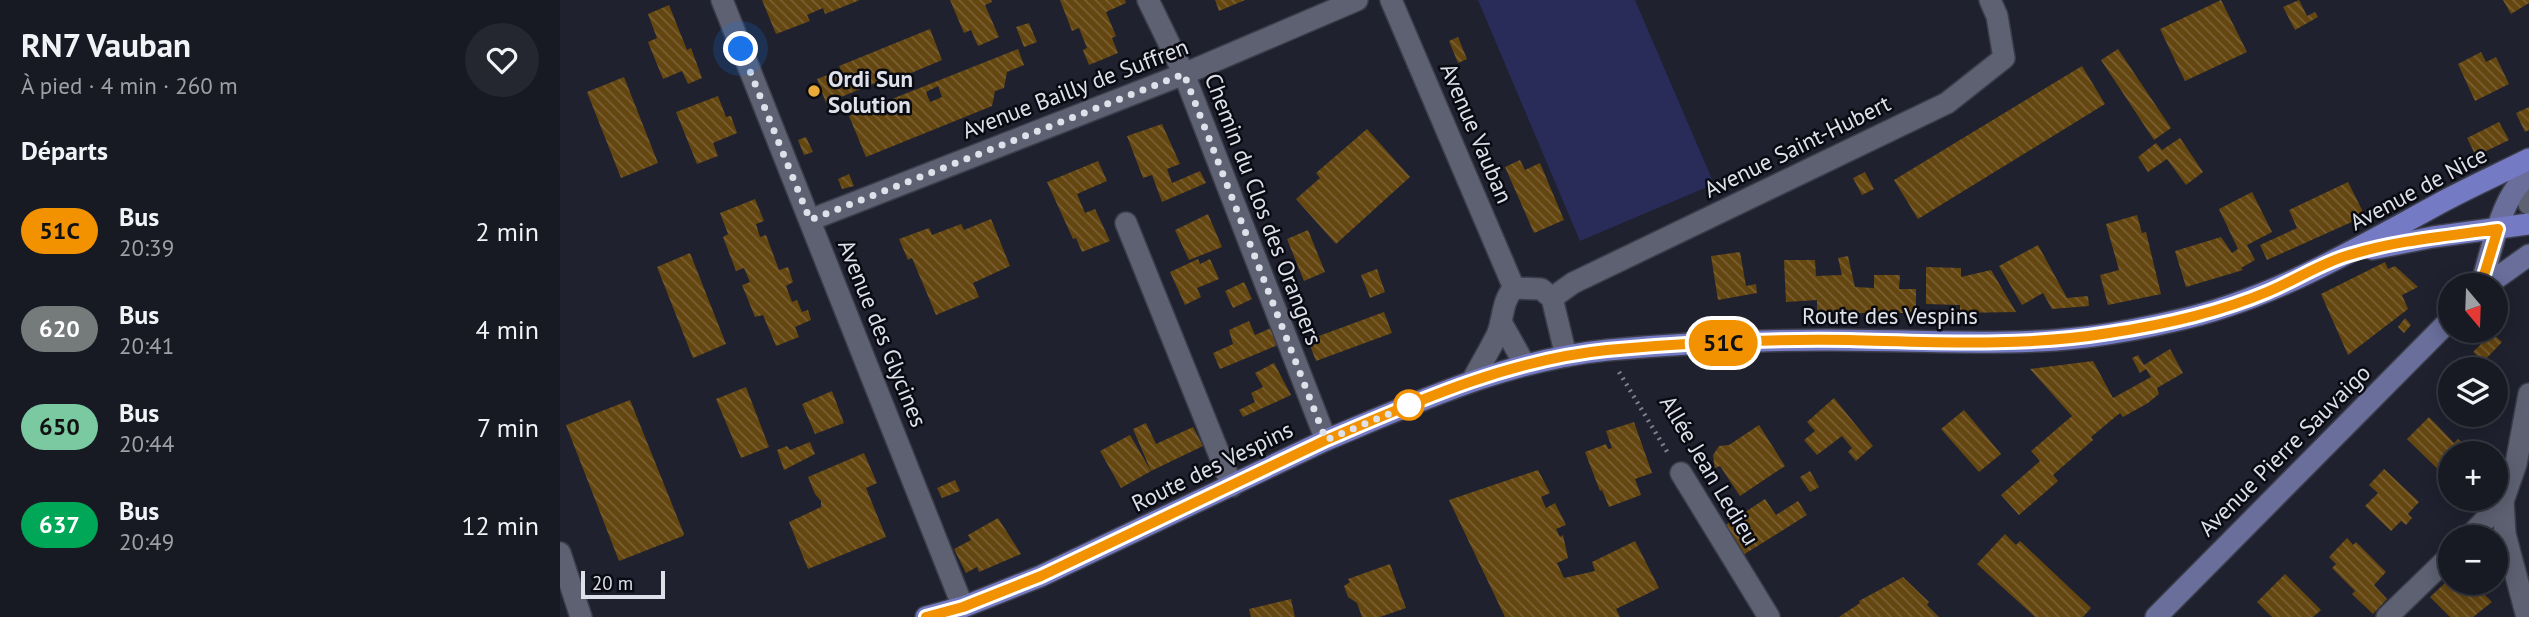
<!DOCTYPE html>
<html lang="fr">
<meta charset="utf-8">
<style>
:root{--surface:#171923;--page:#242630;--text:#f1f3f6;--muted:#9ea0a6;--line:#363841}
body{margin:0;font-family:"PT Sans",sans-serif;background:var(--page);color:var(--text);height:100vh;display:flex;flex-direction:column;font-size:26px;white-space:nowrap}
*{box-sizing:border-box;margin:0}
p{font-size:23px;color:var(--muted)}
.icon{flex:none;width:38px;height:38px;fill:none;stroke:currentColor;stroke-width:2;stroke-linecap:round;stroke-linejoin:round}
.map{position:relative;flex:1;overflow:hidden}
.side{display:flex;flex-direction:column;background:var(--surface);width:560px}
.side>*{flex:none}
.badge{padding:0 14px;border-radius:23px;font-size:24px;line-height:46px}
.needle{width:46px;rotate:161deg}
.fabs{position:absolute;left:1878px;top:273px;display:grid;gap:14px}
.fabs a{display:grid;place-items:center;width:70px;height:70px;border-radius:50%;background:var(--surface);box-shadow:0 4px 18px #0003,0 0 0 2px var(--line);font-size:35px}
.scale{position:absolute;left:21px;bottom:18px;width:84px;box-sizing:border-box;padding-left:7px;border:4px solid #dee0ea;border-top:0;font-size:19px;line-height:24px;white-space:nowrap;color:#dee0ea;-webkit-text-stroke:5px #0a0b12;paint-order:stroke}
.you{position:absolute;width:35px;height:35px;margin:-18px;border:5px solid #fff;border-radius:50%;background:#1a73e8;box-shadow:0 0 0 10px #1a73e833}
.map>.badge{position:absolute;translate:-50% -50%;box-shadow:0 0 0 4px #fff}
h2{padding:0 21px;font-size:26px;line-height:63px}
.round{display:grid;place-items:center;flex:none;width:74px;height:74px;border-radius:37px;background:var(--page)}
.head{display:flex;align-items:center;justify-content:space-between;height:119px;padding:0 21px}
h1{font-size:33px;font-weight:700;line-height:52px}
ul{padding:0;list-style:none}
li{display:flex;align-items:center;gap:21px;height:98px;padding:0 21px}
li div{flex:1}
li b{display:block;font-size:26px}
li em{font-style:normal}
li .badge{min-width:77px;font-weight:700;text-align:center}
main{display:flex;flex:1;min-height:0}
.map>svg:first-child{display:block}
.pitch{fill:#292c59}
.building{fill:url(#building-back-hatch);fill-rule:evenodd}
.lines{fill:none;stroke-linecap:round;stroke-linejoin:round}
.minor-casing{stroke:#3c3d4a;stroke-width:24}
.secondary-casing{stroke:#3c3d4a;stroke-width:24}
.primary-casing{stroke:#3c3d4a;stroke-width:24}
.path{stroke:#7e808c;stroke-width:4.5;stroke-dasharray:2 5;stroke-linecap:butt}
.minor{stroke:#5e6172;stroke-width:21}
.secondary{stroke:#696e9b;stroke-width:21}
.primary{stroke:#747ac4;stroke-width:21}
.line-casing{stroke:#fff;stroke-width:16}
.line{stroke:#f39200;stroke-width:10}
.walk{stroke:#dee0ea;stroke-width:7;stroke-dasharray:0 12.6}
.poi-dot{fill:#eaaa39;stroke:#0a0b12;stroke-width:2.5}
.stop-dot{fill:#fff;stroke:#f39200;stroke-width:3.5}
.labels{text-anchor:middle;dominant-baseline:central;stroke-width:5;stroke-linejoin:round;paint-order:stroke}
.poi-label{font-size:23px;font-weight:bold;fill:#dee0ea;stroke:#0a0b12;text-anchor:start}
.street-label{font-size:23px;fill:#dee0ea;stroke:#0a0b12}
</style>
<main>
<section class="side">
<div class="head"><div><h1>RN7 Vauban</h1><p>À pied · 4 min · 260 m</p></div><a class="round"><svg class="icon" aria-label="heart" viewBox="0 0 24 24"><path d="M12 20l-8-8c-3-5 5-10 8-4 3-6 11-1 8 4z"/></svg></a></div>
<h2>Départs</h2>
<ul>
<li><span class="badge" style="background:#f39200;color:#111">51C</span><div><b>Bus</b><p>20:39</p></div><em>2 min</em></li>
<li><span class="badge" style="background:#757a7b;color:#fff">620</span><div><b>Bus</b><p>20:41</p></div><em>4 min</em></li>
<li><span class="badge" style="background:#7ac9a1;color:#111">650</span><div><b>Bus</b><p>20:44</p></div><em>7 min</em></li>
<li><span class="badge" style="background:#00a757;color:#fff">637</span><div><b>Bus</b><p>20:49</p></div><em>12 min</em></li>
</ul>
</section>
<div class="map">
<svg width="1969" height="617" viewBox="0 0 1969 617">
<defs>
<pattern id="building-back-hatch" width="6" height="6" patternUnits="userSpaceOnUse" patternTransform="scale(1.75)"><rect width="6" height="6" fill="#644610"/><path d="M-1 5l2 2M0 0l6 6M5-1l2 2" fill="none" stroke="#7a6033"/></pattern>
</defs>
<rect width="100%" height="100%" fill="#1f212f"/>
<!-- pitch -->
<polygon class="pitch" points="918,0 1075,0 1154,184 1020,241"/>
<!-- building -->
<g class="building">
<polygon points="202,0 300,0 265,14 263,8 247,15 250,21 216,34"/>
<polygon points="390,0 431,0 432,2 425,5 439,37 418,46 411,30 404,33"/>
<polygon points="500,0 565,0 566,3 546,12 556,36 552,38 558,53 529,65 523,50 527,48 519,28 512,31"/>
<polygon points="655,0 685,0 659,11"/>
<polygon points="1661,0 1687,52 1625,81 1600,29"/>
<polygon points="1739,0 1747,16 1755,12 1758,17 1735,30 1723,7"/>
<polygon points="1943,0 1969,0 1969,3 1951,14"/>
<polygon points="109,5 127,50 131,48 142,78 128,84 122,71 103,79 88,42 97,38 88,14"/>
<polygon points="469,23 477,42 464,47 456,27"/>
<polygon points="370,29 382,60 337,79 335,75 266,103 257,79 281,70 279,66"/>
<polygon points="898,37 907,59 898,63 889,41"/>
<path d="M458 49 464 65 447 72 444 88 435 91 432 106 306 157 289 116ZM378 86 382 97 370 102 366 92Z"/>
<polygon points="1558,49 1611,128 1594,140 1541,60"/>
<polygon points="1921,52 1926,62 1936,57 1949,84 1915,101 1898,64"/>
<polygon points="1522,66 1545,104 1358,219 1334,180"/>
<polygon points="64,77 98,163 61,178 27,92"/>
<polygon points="158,96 166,117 171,116 177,133 153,143 158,156 137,164 116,112"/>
<polygon points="1969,107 1969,130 1965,132 1956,113"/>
<polygon points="1939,122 1949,140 1916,156 1907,138"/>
<polygon points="602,124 620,164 607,169 612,183 640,171 646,183 602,202 592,175 583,178 567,136"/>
<polygon points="807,129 850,177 776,244 736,199 760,178 756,173"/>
<polygon points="246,137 253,152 244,155 238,140"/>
<polygon points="1620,138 1643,172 1626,185 1607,159 1588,172 1578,157 1596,143 1602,150"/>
<polygon points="960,160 965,170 980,163 1004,220 974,233 945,167"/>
<polygon points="538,161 547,181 517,194 525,213 535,209 550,241 522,252 516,238 513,239 487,182"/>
<polygon points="1305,172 1314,189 1302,195 1293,178"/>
<polygon points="289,174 294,186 282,189 278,179"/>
<polygon points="1788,182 1805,216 1707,260 1700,245 1737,228 1729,210"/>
<polygon points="1692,192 1712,232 1687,245 1695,260 1681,268 1683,270 1626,287 1615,251 1661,237 1672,253 1678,249 1659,209"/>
<polygon points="195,199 204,221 196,224 200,237 206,235 219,270 228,267 233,282 226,286 232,302 237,300 242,312 248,310 251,320 235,327 239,337 216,346 203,315 195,317 182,285 190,282 184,268 176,271 163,237 168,234 160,213"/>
<polygon points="648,214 662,247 629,260 615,230"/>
<polygon points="1577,215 1582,233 1586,232 1601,294 1548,305 1540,275 1559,270 1546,224"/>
<polygon points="431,219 450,266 413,283 419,297 376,315 352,258 348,260 339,239 369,228 372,235 401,224 404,230"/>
<polygon points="748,230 765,272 744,281 727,239"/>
<polygon points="1478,245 1507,298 1528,296 1529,306 1492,309 1483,293 1462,305 1439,266"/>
<polygon points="1180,252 1186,286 1196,284 1197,293 1158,300 1151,256"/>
<polygon points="130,253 166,344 133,358 97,267"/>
<polygon points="1288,256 1295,287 1314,288 1314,275 1340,275 1339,289 1356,289 1356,313 1291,313 1257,311 1257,300 1226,302 1224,260 1255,260 1256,276 1282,275 1278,258"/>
<polygon points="638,259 640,264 650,259 659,279 637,288 641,297 625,305 610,272"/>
<polygon points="1825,262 1828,269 1835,266 1858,287 1842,295 1848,309 1788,355 1761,294"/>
<polygon points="1366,267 1401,268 1401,277 1431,270 1456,312 1400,313 1400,305 1366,304"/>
<polygon points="817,269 825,292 810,298 801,275"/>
<polygon points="684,282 692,299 673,308 665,291"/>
<polygon points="824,312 832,333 756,361 748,340"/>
<polygon points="1845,318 1851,325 1844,333 1838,327"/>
<polygon points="689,321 695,335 711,328 718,345 660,369 653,353 673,344 669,330"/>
<polygon points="1932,333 1942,342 1924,361 1913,352"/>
<polygon points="1610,349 1623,373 1597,388 1599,394 1588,403 1563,417 1560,413 1531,437 1533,440 1493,475 1498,481 1459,515 1441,495 1480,461 1471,451 1512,416 1470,369 1533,361 1553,398 1591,377 1586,369 1580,373 1572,358 1578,355 1584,365"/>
<polygon points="714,363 731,395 683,417 679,410 695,402 691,393 703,387 695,373"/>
<polygon points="186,387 209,447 181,458 156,399"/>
<polygon points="272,391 284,423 255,434 242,404"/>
<polygon points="1274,398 1313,446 1296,461 1288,452 1292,448 1282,436 1257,455 1244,440 1255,431 1247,422"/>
<polygon points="70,400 124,534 123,536 59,561 6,425"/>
<polygon points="1404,410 1441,454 1419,472 1381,429"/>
<polygon points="1869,417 1894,443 1898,439 1913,453 1890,453 1890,481 1847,439"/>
<polygon points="1074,422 1092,473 1075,479 1081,495 1049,507 1042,490 1040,491 1025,452 1046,444 1048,449 1052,448 1046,431"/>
<polygon points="586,423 596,444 633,427 643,446 591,471 573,429"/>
<polygon points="1199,425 1225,466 1180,496 1160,466 1155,468 1153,455 1159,446 1169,445"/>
<polygon points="570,435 591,471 561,488 540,451"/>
<polygon points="250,442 255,454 224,470 217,450 227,446 230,450"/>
<polygon points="304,453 317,483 306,488 326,537 248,569 229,522 261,507 261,501 255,494 248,477"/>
<polygon points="1824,469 1859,502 1848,514 1852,518 1846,525 1841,521 1831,531 1805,506 1818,493 1809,485"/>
<polygon points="978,470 990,493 981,497 986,508 995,503 1006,525 996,529 1000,537 1003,535 1008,558 997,563 1004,578 1035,571 1032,562 1075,541 1099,588 1056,609 1060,617 945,617 889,500"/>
<polygon points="1250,471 1259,487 1250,492 1240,477"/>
<polygon points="395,480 400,491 382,498 377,488"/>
<polygon points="1205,499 1216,515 1238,501 1247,515 1183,555 1164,526"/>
<polygon points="438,518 461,554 419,572 417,567 406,573 394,549 411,540 408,535"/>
<polygon points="1445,534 1456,545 1460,541 1531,608 1523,617 1475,617 1417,564"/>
<polygon points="1787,538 1793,545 1796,542 1826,572 1814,585 1827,599 1813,614 1792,594 1795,591 1772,568 1776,564 1769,557"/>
<polygon points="830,564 846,608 820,617 802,617 797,603 788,597 784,586 790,582 788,579"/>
<polygon points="1725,574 1761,610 1753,617 1712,617 1697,602"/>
<polygon points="1343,577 1369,602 1367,605 1379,617 1279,617 1300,603 1299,601"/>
<polygon points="1885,583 1888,586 1891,583 1930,583 1922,592 1932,602 1913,617 1890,617 1870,597"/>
<polygon points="731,599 735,617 691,617 689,609"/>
</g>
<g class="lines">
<defs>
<g id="minor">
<polyline points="162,0 403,607"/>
<polyline points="588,0 624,74 766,440"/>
<polyline points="831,0 954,288"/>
<polyline points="1968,174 1966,190 1969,204"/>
<polyline points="250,220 624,74 797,0"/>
<polyline points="566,223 672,486"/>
<polyline points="992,298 1013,283 1387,103 1444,58 1437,16 1430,0"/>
<polyline points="941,322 965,365"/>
<path d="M912 381C920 366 929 351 937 335 944 319 941 302 954 288L981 289 992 298 1006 356"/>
<polyline points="1121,473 1209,617"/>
<polyline points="1909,537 1943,501"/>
<polyline points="0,553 21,617"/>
<polyline points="1827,617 1890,556"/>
<polyline points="1967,617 1945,534 1943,501 1956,464 1969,394"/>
</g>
<g id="secondary">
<path d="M1921 285C1932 251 1940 197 1969 174"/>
<polyline points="1927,285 1969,255"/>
<polyline points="1596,617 1890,320"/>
</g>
<g id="primary">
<polyline points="1812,249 1873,237 1969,224"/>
<path d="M366 617 403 607 481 576 766 440C857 402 948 360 1048 350 1121 343 1195 340 1268 340 1344 340 1420 345 1496 340 1535 337 1575 330 1614 321 1712 300 1797 248 1884 201 1912 186 1941 173 1969 159"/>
</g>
</defs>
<!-- minor casing -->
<use href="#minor" class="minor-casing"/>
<!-- secondary casing -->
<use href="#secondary" class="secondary-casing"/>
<!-- primary casing -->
<use href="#primary" class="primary-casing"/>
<!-- path -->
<polyline class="path" points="1059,372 1109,455"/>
<!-- minor -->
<use href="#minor" class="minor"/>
<!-- secondary -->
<use href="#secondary" class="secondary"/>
<!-- primary -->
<use href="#primary" class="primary"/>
</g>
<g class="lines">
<defs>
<path id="line" d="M366 617 403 607 481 576 766 440C857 401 948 360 1047 350 1127 342 1209 339 1289 340 1376 342 1463 347 1549 333 1603 325 1657 313 1707 292 1734 281 1761 263 1789 255 1838 240 1889 236 1938 229L1921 285"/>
</defs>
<!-- line casing -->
<use href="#line" class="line-casing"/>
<!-- line -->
<use href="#line" class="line"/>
<!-- walk -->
<polyline class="walk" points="181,49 250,220 624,74 766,440 860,401 849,405"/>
</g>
<!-- markers -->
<circle class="poi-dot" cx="254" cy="91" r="7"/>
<circle class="stop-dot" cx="849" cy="405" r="14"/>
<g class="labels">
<!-- poi labels -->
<g class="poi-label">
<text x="268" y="78">Ordi Sun<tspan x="268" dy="26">Solution</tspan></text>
</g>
<!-- street labels -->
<g class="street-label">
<text transform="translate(515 88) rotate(-21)">Avenue Bailly de Suffren</text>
<text transform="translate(917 133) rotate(67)">Avenue Vauban</text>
<text transform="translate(1237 146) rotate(-26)">Avenue Saint-Hubert</text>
<text transform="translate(1858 188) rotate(-28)">Avenue de Nice</text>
<text transform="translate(704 209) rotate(69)">Chemin du Clos des Orangers</text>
<text x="1330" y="315">Route des Vespins</text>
<text transform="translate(323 333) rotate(68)">Avenue des Glycines</text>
<text transform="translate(1724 450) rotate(-45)">Avenue Pierre Sauvaigo</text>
<text transform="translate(652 466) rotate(-26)">Route des Vespins</text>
<text transform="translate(1150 470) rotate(59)">Allée Jean Ledieu</text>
</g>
</g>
</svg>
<div class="fabs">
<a><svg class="needle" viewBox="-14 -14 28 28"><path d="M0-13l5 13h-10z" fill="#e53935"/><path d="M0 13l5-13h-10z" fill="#9ea0a6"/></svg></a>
<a><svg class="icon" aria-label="layers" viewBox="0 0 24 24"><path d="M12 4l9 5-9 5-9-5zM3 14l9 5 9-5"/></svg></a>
<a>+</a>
<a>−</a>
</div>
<div class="scale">20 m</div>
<div class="you" style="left:181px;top:49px"></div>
<b class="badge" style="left:1163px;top:343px;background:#f39200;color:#111">51C</b>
</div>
</main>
